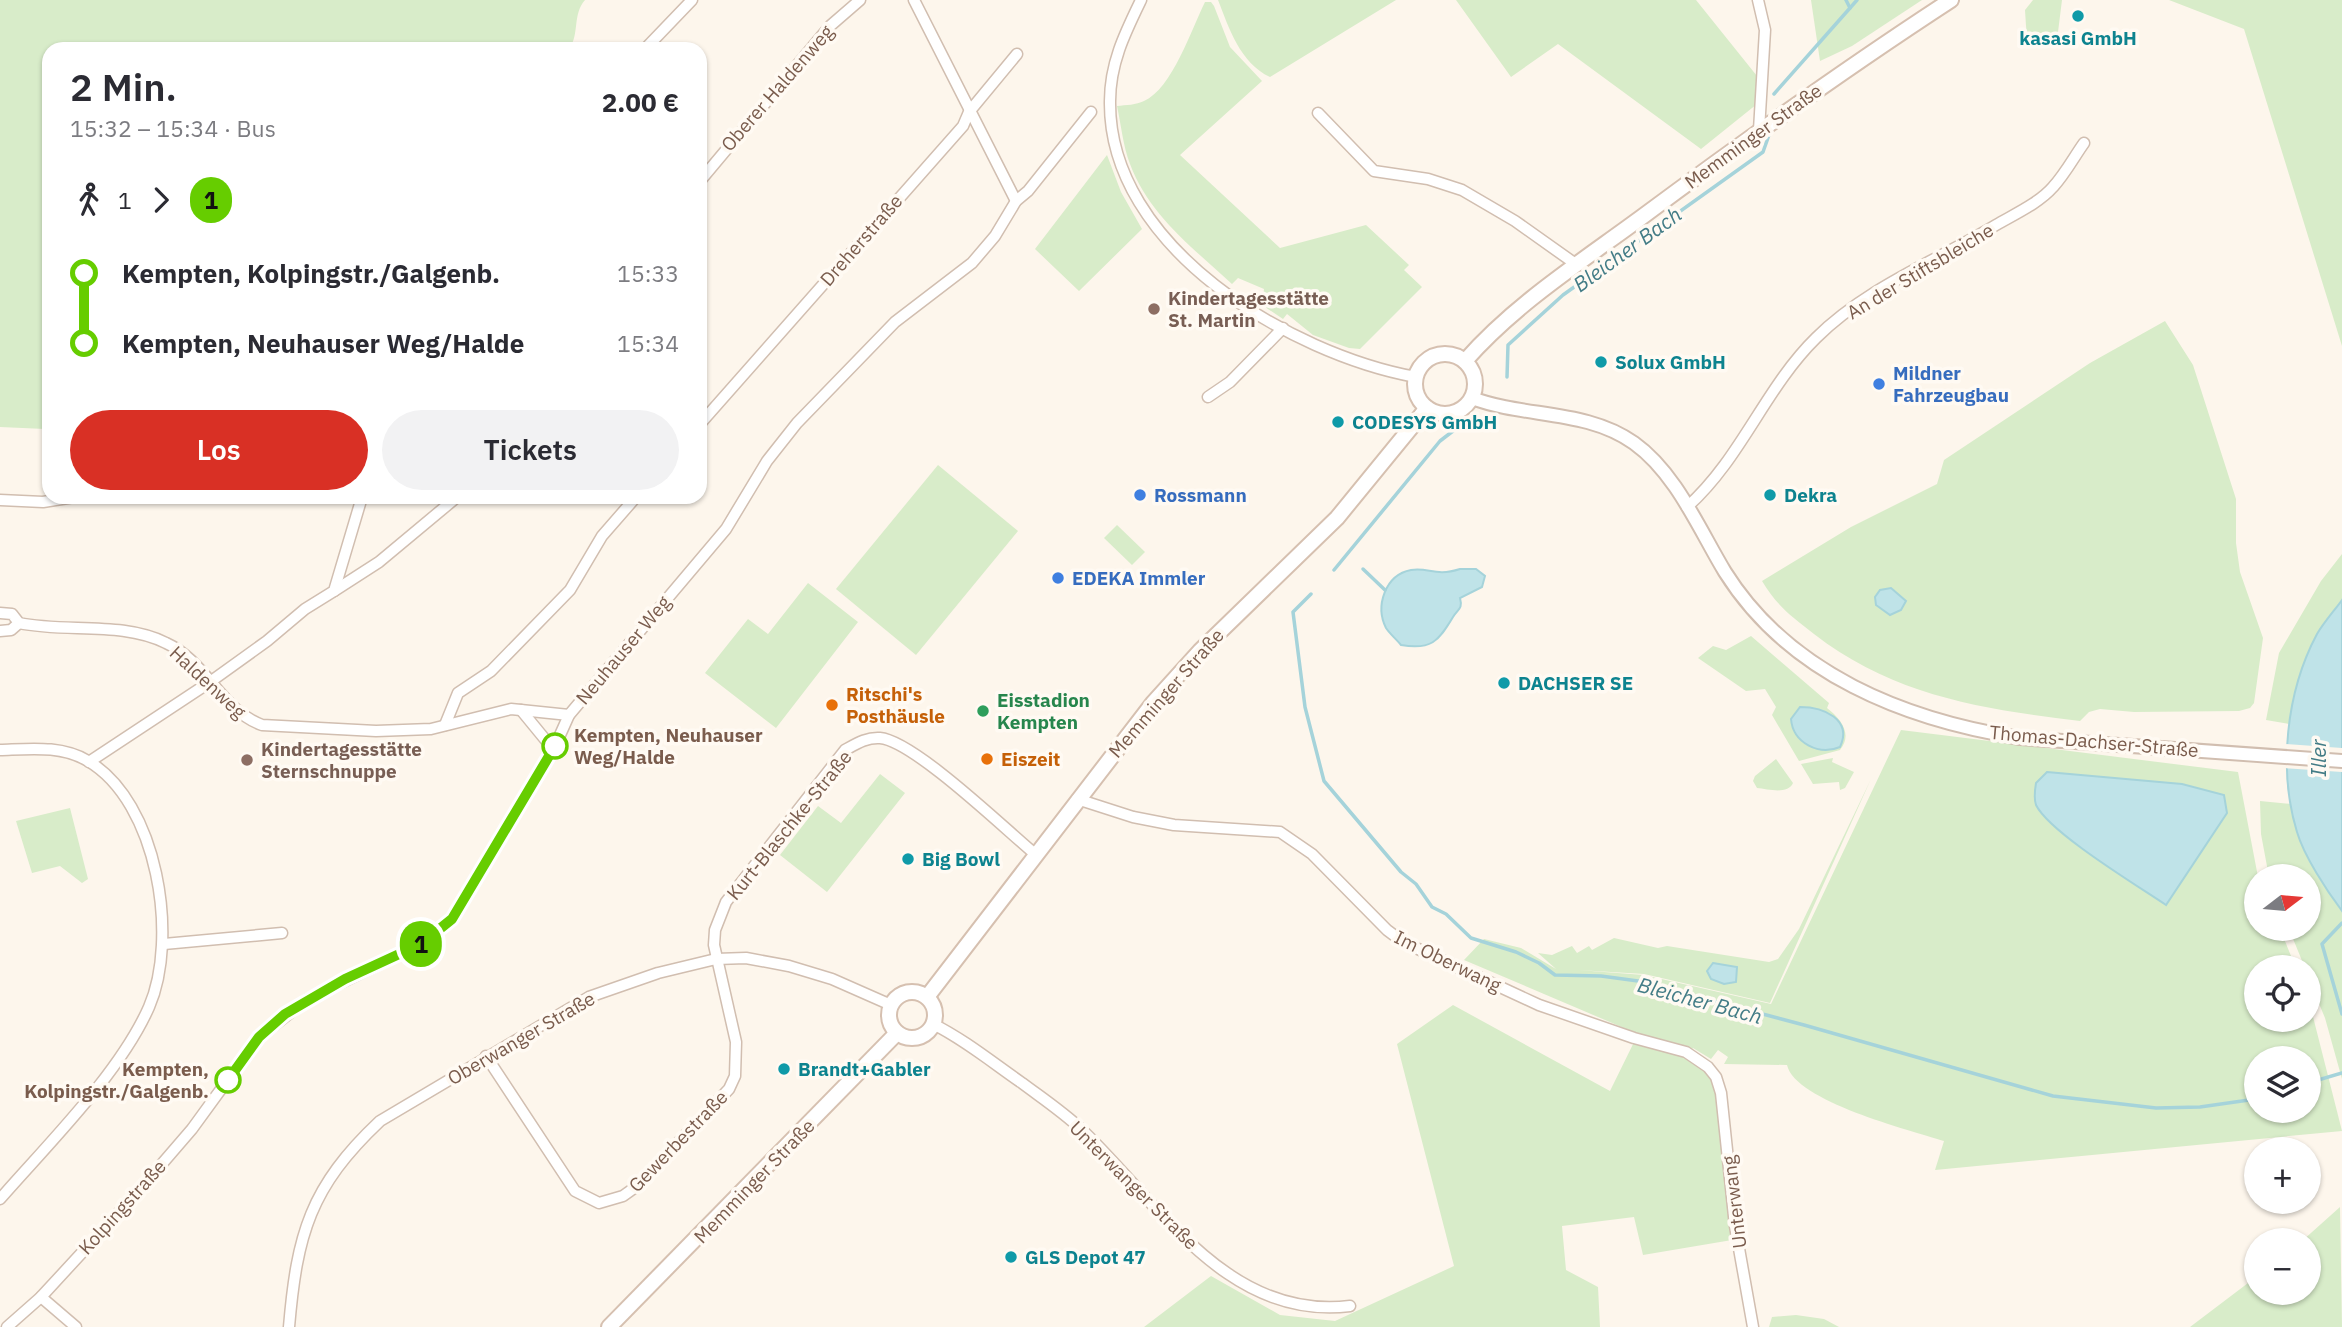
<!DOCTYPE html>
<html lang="de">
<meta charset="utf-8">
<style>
:root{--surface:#fff;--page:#f2f2f3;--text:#2b2b33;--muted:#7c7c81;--accent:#d93025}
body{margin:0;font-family:"IBM Plex Sans",sans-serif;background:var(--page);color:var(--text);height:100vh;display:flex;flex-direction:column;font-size:26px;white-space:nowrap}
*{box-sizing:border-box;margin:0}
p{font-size:23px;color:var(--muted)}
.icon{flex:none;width:38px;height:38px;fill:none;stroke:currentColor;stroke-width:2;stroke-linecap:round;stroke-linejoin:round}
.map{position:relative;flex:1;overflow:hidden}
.panel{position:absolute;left:42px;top:42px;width:665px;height:462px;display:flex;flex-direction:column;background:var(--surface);border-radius:21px;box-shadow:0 2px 5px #0004}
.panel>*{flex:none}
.badge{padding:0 14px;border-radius:23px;font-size:24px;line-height:46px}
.needle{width:46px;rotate:74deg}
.tools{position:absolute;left:2244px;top:864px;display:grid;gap:14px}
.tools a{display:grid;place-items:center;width:77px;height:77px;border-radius:50%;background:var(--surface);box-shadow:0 2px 5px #0004;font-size:35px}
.map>.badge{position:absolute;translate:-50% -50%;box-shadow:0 0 0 4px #fff}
.legs{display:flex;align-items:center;gap:10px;height:77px;padding:0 28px;font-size:23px}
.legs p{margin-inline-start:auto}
.overview{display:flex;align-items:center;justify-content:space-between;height:119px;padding:0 28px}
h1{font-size:38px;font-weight:600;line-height:52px}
.cta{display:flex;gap:14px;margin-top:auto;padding:14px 28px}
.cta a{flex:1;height:80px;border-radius:42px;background:var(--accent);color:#fff;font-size:28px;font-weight:600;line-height:80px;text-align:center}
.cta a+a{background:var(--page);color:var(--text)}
ul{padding:0 28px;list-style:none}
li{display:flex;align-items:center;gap:24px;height:70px;font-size:26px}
li i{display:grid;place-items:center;width:10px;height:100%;margin:0 9px;background:currentColor}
li i::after{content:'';width:18px;height:18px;margin:-9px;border:5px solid;border-radius:50%;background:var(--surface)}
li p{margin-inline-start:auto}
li:first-child i{background:linear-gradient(#0000 50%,currentColor 0)}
li:last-child i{background:linear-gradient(currentColor 50%,#0000 0)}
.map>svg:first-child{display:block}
.green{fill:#d8ecc9;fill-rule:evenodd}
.water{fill:#bfe3e8;stroke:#a5d3da;stroke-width:2}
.pier{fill:#fdf6ec}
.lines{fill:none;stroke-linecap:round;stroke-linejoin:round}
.stream{stroke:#a5d3da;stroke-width:3.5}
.minor-casing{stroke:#d1beb0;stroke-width:13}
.tertiary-casing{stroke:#d1beb0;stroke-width:16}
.secondary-casing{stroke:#d6c0b0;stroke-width:18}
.minor{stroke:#fff;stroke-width:10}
.tertiary{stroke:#fff;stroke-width:12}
.secondary{stroke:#fff;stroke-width:14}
.line-1-casing{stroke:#fff;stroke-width:16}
.line-1{stroke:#66cd00;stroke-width:10}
.culture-dot{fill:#0f9aa8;stroke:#fffaf3;stroke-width:2.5}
.education-dot{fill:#8d6e63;stroke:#fffaf3;stroke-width:2.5}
.shop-dot{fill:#3f7fe0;stroke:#fffaf3;stroke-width:2.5}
.food-dot{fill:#e8710a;stroke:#fffaf3;stroke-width:2.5}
.leisure-dot{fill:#2e9e5b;stroke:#fffaf3;stroke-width:2.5}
.stop-1-dot{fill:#fff;stroke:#66cd00;stroke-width:3.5}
.labels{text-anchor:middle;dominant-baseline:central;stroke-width:7;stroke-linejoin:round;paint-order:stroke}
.culture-label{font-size:19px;font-weight:bold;fill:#0d838f;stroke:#fffaf3;text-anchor:start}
.street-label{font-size:19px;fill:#7a5c4d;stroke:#fffaf3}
.education-label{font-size:19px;font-weight:bold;fill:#785e54;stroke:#fffaf3;text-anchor:start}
.shop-label{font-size:19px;font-weight:bold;fill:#366cbe;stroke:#fffaf3;text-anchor:start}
.food-label{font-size:19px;font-weight:bold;fill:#c56008;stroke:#fffaf3;text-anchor:start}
.leisure-label{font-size:19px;font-weight:bold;fill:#27864d;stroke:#fffaf3;text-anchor:start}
.stop-label{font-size:19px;font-weight:bold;fill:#7a5c4d;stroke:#fffaf3;text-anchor:start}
.water-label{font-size:21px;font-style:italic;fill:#437c86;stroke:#fffaf3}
</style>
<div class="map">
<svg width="2342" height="1327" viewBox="0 0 2342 1327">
<rect width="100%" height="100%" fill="#fdf6ec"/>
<!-- green -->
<g class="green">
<path d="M0 0H585C572 15 580 34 569 49H49V428L45 429 0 427Z"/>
<path d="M1218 0H1396L1270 77C1240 63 1229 28 1218 0Z"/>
<polygon points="1456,0 1696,0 1757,76 1757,104 1701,149 1558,44 1511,77"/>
<polygon points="1811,0 1922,0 1852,46 1820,61"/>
<polygon points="2033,0 2062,0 2058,32 2027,41 2025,10"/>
<polygon points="2169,0 2342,0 2342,346 2244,29"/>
<path d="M1205 2H1211L1214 6 1230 47 1262 81 1180 155 1280 248 1366 225 1409 265 1404 270 1422 287 1360 349 1349 348 1313 335 1287 314 1283 319 1262 305 1264 289 1238 278 1232 284C1193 248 1149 215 1130 164 1123 146 1121 124 1117 106 1126 105 1136 105 1144 101 1172 89 1192 28 1205 2Z"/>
<polygon points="1107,155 1121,192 1142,229 1079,291 1035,249"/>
<path d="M2165 321 2193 365 2236 499V543L2240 572 2263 638 2254 703 2250 708 2239 711 2134 712 2100 709 2089 712 2080 721C1982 709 1894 696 1814 634 1791 616 1777 606 1762 581L1851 527 1937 484 1944 460 2090 363Z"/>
<polygon points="938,465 1018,531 916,655 836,589"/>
<polygon points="1117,525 1145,552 1132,565 1104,538"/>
<polygon points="2342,554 2342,600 2317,634 2301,673 2289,724 2266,720 2279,653 2321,581"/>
<polygon points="808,583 858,622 776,728 705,673 748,619 768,634"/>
<path d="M1751 636 1829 703 1827 708C1841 719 1853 734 1840 750L1799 761 1772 715 1776 707 1765 689 1746 691 1698 658 1713 646 1726 650Z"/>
<path d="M1901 730 2238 772 2258 877 2256 929H2280L2296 968H2256V1020H2308V997L2342 1131 1935 1170 1944 1141C1909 1130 1795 1101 1787 1065L1724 1064 1728 1057 1718 1050 1711 1059 1693 1048 1685 1057 1712 1076 1716 1096 1732 1240 1643 1255 1634 1217 1562 1226 1566 1270 1598 1287 1600 1327H1144L1211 1276 1280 1315 1335 1321 1454 1266 1397 1044 1453 1005 1610 1091 1638 1034 1464 960 1484 939 1521 948 1556 969 1538 953 1552 955 1572 946 1577 953 1589 946 1592 950 1614 938 1658 948 1667 946 1769 962 1778 959 1799 929 1871 779 1770 1003 1644 974 1578 970 1644 975 1771 1004ZM2256 1059H2308V1111H2256Z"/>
<polygon points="1833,758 1832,762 1854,772 1845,788 1840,790 1839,782 1813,784 1801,764"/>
<path d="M1776 759 1793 783C1788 795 1768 789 1757 788L1753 781 1755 776Z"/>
<polygon points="880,774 905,793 827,892 780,855 818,806 841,823"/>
<polygon points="2260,801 2292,804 2297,834 2342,911 2342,1079 2325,1018 2308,977 2308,968 2305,968 2289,929 2308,929 2308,877 2269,877 2261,834"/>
<polygon points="70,808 88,879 82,883 60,866 32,873 16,821"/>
<polygon points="2340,1207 2342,1327 2190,1327 2256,1277 2256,1293 2308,1293 2308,1241 2302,1241"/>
<polygon points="1796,1315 1824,1319 1839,1327 1769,1327 1772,1317"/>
</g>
<!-- water -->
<g class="water">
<path d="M1460 569H1476L1485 576 1482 587 1460 598C1463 609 1458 609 1453 617 1438 642 1431 650 1401 645 1396 639 1390 634 1386 628 1375 606 1385 575 1411 570 1429 567 1435 577 1460 569Z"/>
<polygon points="1891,588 1906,601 1901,610 1890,615 1876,605 1875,597 1880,590"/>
<path d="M2342 600V911C2327 891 2304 856 2297 832 2278 770 2286 692 2317 634 2324 622 2334 611 2342 600Z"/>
<path d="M1800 707C1823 707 1853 719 1840 747 1819 756 1793 743 1791 719Z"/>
<path d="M2047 772 2182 784 2224 795 2227 813 2166 905C2138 886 2050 833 2036 805 2034 799 2035 789 2036 783Z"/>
<polygon points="1713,963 1737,967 1736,982 1724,984 1711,979 1707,971"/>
</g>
<!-- pier -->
<polygon class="pier" points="2285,744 2342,748 2342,772 2284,768"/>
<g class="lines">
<!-- stream -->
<g class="stream">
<polyline points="1850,8 1857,0"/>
<polyline points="1774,94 1850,8 1846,0"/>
<polyline points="1507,377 1508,345 1563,295 1763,152 1769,135"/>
<polyline points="1363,569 1385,590"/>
<polyline points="1334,570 1440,441 1453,431"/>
<polyline points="1311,594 1293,612 1305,707 1324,781 1401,872 1416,884 1432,907 1446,914 1471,938 1516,952 1539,963 1555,975 1601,976 1638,981 1804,1025 2053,1096 2156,1108 2200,1107 2256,1099"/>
<polyline points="2342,923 2322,944 2342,1014"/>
<polyline points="2308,1083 2342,1073"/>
</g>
<defs>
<g id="minor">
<polyline points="914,0 1016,201"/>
<path d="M1141 0C1125 33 1110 63 1110 101 1108 247 1290 354 1416 377"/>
<polyline points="1758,0 1765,30 1759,130"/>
<polyline points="645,49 692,0"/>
<polyline points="1318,113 1374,171 1428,179 1462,190 1515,221 1577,265"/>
<polyline points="700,181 830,26 860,0"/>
<polyline points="1208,397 1230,382 1283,328"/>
<polyline points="700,424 963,126 969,112 1017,54"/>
<polyline points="0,500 43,502 74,497"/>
<path d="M1687 507C1741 459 1765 388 1816 338 1866 288 1936 261 1996 225 2015 214 2039 203 2053 187 2065 174 2074 157 2084 143"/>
<polyline points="334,591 379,562 457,497"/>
<path d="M0 613 12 614 19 623C66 633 122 621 166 643 206 661 221 710 262 725L376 731 431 729 511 709 569 715"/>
<polyline points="0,631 11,630 19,623"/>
<polyline points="521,710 553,749"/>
<polyline points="445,725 458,693 491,671 570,590 602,536 636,497"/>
<path d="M0 750C30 749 61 745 88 761 158 802 179 938 149 1007 120 1073 48 1144 0 1199"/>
<polyline points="89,762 210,682 267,641 305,609 334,591 362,497"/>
<polyline points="1077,799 1133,817 1174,825 1280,832 1312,854 1387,930 1403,942 1539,1005 1634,1038 1686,1052 1708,1067 1716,1077 1721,1093 1735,1226 1753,1327"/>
<polyline points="164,944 282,933"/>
<path d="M933 1024C965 1040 993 1063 1022 1083 1042 1098 1063 1112 1081 1129 1159 1203 1227 1321 1350 1306"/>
<path d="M486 1056 575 1191 599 1203 623 1196 637 1186 729 1089 735 1076 736 1042 714 945 715 930 726 902 845 750C856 744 867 737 880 738 914 741 1005 829 1035 854"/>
<polyline points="41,1297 76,1327"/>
<polyline points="7,1327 41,1297 136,1194 192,1129 259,1037 308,999 421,944 452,920 556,744 569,715 726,529 767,461 797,423 895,322 972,263 995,236 1016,201 1028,191 1091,112"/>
<path d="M289 1327C297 1234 310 1187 380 1121L589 997 658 973 716 959 746 958 789 966 832 979 891 1005"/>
</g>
<path id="tertiary" d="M1472 398C1525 418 1586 409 1634 443 1676 473 1699 529 1725 572 1789 674 1905 720 2020 738L2342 761"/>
<g id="secondary">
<circle cx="1445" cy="384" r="30"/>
<path d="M1465 361C1515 304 1581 262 1642 217 1743 142 1845 69 1951 0"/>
<circle cx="912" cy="1015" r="23"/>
<polyline points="927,997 1153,703 1200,651 1337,518 1427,408"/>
<polyline points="609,1327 897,1033"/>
</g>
</defs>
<!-- minor casing -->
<use href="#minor" class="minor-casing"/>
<!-- tertiary casing -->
<use href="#tertiary" class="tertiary-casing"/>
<!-- secondary casing -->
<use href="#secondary" class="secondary-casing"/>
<!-- minor -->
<use href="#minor" class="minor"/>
<!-- tertiary -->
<use href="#tertiary" class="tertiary"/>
<!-- secondary -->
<use href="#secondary" class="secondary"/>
</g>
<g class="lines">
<defs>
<polyline id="line-1" points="228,1080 259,1037 285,1014 345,979 421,944 452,919 555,746"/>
</defs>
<!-- line-1 casing -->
<use href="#line-1" class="line-1-casing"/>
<!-- line-1 -->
<use href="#line-1" class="line-1"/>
</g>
<!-- markers -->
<g class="culture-dot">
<circle cx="2078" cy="16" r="7"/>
<circle cx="1601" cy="362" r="7"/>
<circle cx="1338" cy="422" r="7"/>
<circle cx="1770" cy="495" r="7"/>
<circle cx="1504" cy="683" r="7"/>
<circle cx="908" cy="859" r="7"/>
<circle cx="784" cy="1069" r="7"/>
<circle cx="1011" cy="1257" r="7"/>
</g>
<g class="education-dot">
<circle cx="1154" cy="309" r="7"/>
<circle cx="247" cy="760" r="7"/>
</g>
<g class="shop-dot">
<circle cx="1879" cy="384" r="7"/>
<circle cx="1140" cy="495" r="7"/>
<circle cx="1058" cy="578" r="7"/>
</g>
<g class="food-dot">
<circle cx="832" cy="705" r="7"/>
<circle cx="987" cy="759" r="7"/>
</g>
<circle class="leisure-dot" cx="983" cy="711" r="7"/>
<g class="stop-1-dot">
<circle cx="555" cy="746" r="12"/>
<circle cx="228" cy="1080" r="12"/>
</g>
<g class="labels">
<!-- culture labels -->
<g class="culture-label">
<text x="2078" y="38" text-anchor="middle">kasasi GmbH</text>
<text x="1615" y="362">Solux GmbH</text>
<text x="1352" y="422">CODESYS GmbH</text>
<text x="1784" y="495">Dekra</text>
<text x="1518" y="683">DACHSER SE</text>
<text x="922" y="859">Big Bowl</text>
<text x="798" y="1069">Brandt+Gabler</text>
<text x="1025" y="1257">GLS Depot 47</text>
</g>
<!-- street labels -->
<g class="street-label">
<text transform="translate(777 88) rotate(-49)">Oberer Haldenweg</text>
<text transform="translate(1753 136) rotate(-36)">Memminger Straße</text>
<text transform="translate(861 240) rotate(-49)">Dreherstraße</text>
<text transform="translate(1920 271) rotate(-31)">An der Stiftsbleiche</text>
<text transform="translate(623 650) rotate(-50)">Neuhauser Weg</text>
<text transform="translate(208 682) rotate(43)">Haldenweg</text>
<text transform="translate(1166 693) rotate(-49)">Memminger Straße</text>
<text transform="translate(2094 741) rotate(5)">Thomas-Dachser-Straße</text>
<text transform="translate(789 825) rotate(-51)">Kurt-Blaschke-Straße</text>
<text transform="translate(1448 961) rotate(26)">Im Oberwang</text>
<text transform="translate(521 1038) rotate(-30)">Oberwanger Straße</text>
<text transform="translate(678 1141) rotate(-46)">Gewerbestraße</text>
<text transform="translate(754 1181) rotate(-46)">Memminger Straße</text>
<text transform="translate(1134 1185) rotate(45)">Unterwanger Straße</text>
<text transform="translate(1734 1202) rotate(-97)">Unterwang</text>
<text transform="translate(122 1207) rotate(-48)">Kolpingstraße</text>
</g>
<!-- education labels -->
<g class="education-label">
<text x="1168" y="298">Kindertagesstätte<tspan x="1168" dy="22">St. Martin</tspan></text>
<text x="261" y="749">Kindertagesstätte<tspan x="261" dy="22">Sternschnuppe</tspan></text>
</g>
<!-- shop labels -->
<g class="shop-label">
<text x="1893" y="373">Mildner<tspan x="1893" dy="22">Fahrzeugbau</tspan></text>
<text x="1154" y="495">Rossmann</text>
<text x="1072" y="578">EDEKA Immler</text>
</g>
<!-- food labels -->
<g class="food-label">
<text x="846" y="694">Ritschi's<tspan x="846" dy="22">Posthäusle</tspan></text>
<text x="1001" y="759">Eiszeit</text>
</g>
<!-- leisure labels -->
<g class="leisure-label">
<text x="997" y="700">Eisstadion<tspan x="997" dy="22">Kempten</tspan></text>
</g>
<!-- stop labels -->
<g class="stop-label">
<text x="574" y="735">Kempten, Neuhauser<tspan x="574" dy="22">Weg/Halde</tspan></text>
<text x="209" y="1069" text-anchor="end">Kempten,<tspan x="209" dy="22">Kolpingstr./Galgenb.</tspan></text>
</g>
<!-- water labels -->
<g class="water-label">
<text transform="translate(1627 249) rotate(-36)">Bleicher Bach</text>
<text transform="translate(2318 758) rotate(-90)">Iller</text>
<text transform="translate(1700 1000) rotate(15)">Bleicher Bach</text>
</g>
</g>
</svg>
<div class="tools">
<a><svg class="needle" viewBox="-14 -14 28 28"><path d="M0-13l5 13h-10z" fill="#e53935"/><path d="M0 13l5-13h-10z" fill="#7c7c81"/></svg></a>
<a><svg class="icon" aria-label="locate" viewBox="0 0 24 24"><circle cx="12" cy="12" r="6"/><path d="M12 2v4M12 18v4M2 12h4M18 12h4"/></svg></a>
<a><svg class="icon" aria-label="layers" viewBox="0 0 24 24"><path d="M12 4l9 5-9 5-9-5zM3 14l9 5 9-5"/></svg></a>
<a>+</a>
<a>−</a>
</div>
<b class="badge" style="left:421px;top:944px;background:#66cd00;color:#111">1</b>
<section class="panel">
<div class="overview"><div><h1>2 Min.</h1><p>15:32 – 15:34 · Bus</p></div><b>2.00 €</b></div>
<div class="legs"><svg class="icon" aria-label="walk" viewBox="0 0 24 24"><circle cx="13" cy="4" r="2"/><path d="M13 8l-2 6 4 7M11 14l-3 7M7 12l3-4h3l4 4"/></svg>1<svg class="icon" aria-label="forward" viewBox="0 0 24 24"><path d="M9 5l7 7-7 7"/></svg><b class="badge" style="background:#66cd00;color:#111">1</b></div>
<ul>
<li><i style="color:#66cd00"></i><b>Kempten, Kolpingstr./Galgenb.</b><p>15:33</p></li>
<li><i style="color:#66cd00"></i><b>Kempten, Neuhauser Weg/Halde</b><p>15:34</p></li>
</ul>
<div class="cta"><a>Los</a><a>Tickets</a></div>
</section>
</div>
